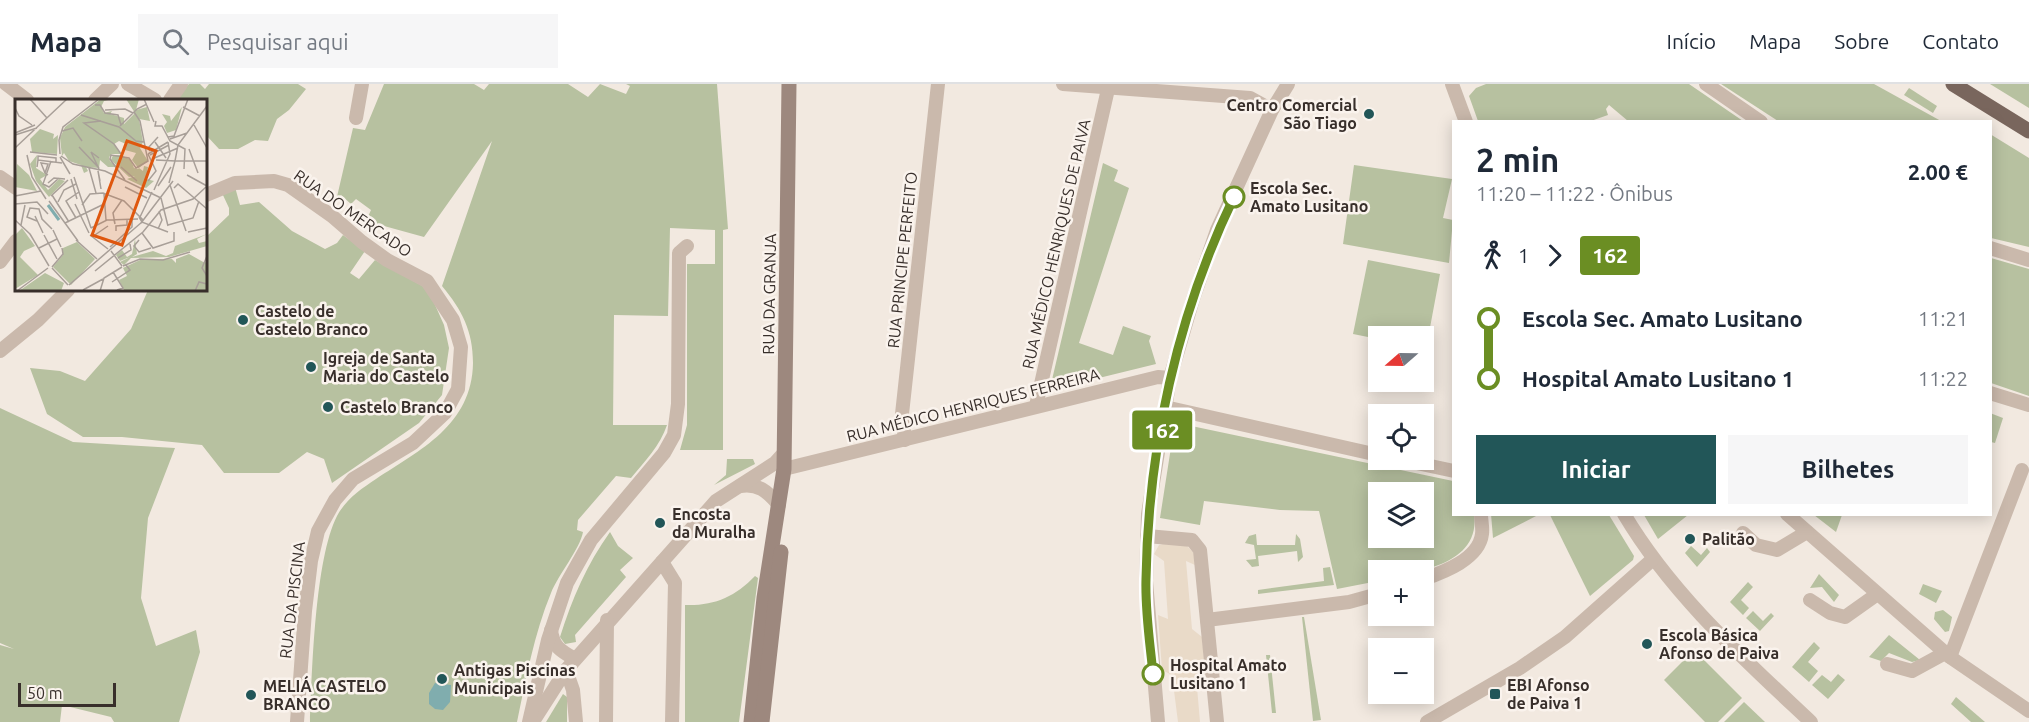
<!DOCTYPE html>
<html lang="pt">
<meta charset="utf-8">
<style>
:root{--surface:#fff;--page:#f6f6f7;--text:#1f2937;--muted:#747a83;--line:#e0e1e3;--accent:#225658}
body{margin:0;font-family:Ubuntu,sans-serif;background:var(--page);color:var(--text);height:100vh;display:flex;flex-direction:column;font-size:22px;white-space:nowrap}
*{box-sizing:border-box;margin:0}
p{font-size:20px;color:var(--muted)}
.icon{flex:none;width:33px;height:33px;fill:none;stroke:currentColor;stroke-width:2;stroke-linecap:round;stroke-linejoin:round}
.map{position:relative;flex:1;overflow:hidden}
.side{position:absolute;left:1452px;top:36px;width:540px;height:396px;display:flex;flex-direction:column;background:var(--surface);border-radius:0px;box-shadow:0 3px 15px #0003}
.side>*{flex:none}
.badge{padding:0 12px;border-radius:4px;font-size:21px;line-height:39px}
.needle{width:39px;rotate:250deg}
.buttons{position:absolute;left:1368px;top:242px;display:grid;gap:12px}
.buttons a{display:grid;place-items:center;width:66px;height:66px;border-radius:0px;background:var(--surface);box-shadow:0 3px 15px #0003;font-size:30px}
.scale{position:absolute;left:18px;bottom:15px;width:98px;box-sizing:border-box;padding-left:6px;border:3px solid #382f2b;border-top:0;font-size:16px;line-height:21px;white-space:nowrap;color:#382f2b;-webkit-text-stroke:4px #faf3ed;paint-order:stroke}
.map>.badge{position:absolute;translate:-50% -50%;box-shadow:0 0 0 3px #fff}
.legs{display:flex;align-items:center;gap:9px;height:66px;padding:0 24px;font-size:20px}
.legs p{margin-inline-start:auto}
.overview{display:flex;align-items:center;justify-content:space-between;height:102px;padding:0 24px}
h1{font-size:33px;font-weight:700;line-height:45px}
.cta{display:flex;gap:12px;margin-top:auto;padding:12px 24px}
.cta a{flex:1;height:69px;border-radius:0px;background:var(--accent);color:#fff;font-size:24px;font-weight:700;line-height:69px;text-align:center}
.cta a+a{background:var(--page);color:var(--text)}
ul{padding:0 24px;list-style:none}
li{display:flex;align-items:center;gap:21px;height:60px;font-size:22px}
li i{display:grid;place-items:center;width:9px;height:100%;margin:0 8px;background:currentColor}
li i::after{content:'';width:15px;height:15px;margin:-8px;border:4px solid;border-radius:50%;background:var(--surface)}
li p{margin-inline-start:auto}
li:first-child i{background:linear-gradient(#0000 50%,currentColor 0)}
li:last-child i{background:linear-gradient(currentColor 50%,#0000 0)}
header{display:flex;align-items:center;gap:36px;box-sizing:border-box;height:84px;padding:0 30px;background:var(--surface);border-bottom:2px solid var(--line)}
header strong{font-size:28px}
nav{display:flex;gap:33px;margin-inline-start:auto;font-size:21px}
.search{width:420px;height:54px;background:var(--page);display:flex;align-items:center;gap:15px;box-sizing:border-box;padding:0 21px;border-radius:0px;color:var(--muted);font-size:22px}
.map>svg:first-child{display:block}
.green{fill:#b7c1a0;fill-rule:evenodd}
.plaza{fill:#e9dac8}
.water{fill:#80adae}
.lines{fill:none;stroke-linecap:round;stroke-linejoin:round}
.street{stroke:#cab9ac;stroke-width:14}
.secondary{stroke:#9d887e;stroke-width:15}
.primary{stroke:#79665d;stroke-width:15}
.line-1-casing{stroke:#fff;stroke-width:14}
.line-1{stroke:#6b8e23;stroke-width:9}
.poi-dot{fill:#225658;stroke:#faf3ed;stroke-width:2}
.stop-1-dot{fill:#fff;stroke:#6b8e23;stroke-width:3}
.labels{text-anchor:middle;dominant-baseline:central;stroke-width:5;stroke-linejoin:round;paint-order:stroke}
.poi-label{font-size:16px;font-weight:bold;fill:#382f2b;stroke:#faf3ed;text-anchor:start}
.stop-label{font-size:16px;font-weight:bold;fill:#382f2b;stroke:#faf3ed;text-anchor:start}
.street-label{font-size:16px;fill:#382f2b;stroke:#faf3ed}
.inset-river{fill:none;stroke:#80adae;stroke-width:3}
.inset-road{fill:none;stroke:#a89f98;stroke-width:1.5}
.view{fill:#df570e;fill-opacity:0.15;stroke:#df570e;stroke-width:3}
.inset-edge{fill:none;stroke:#382f2b;stroke-width:3}
</style>
<header>
<strong>Mapa</strong>
<div class="search"><svg class="icon" aria-label="search" viewBox="0 0 24 24"><circle cx="10" cy="10" r="6"/><path d="M15 15l6 6"/></svg>Pesquisar aqui</div>
<nav><a>Início</a><a>Mapa</a><a>Sobre</a><a>Contato</a></nav>
</header>
<div class="map">
<svg width="2029" height="638" viewBox="0 0 2029 638">
<rect width="100%" height="100%" fill="#f2e9e0"/>
<!-- green -->
<g class="green">
<polygon points="189,0 200,0 205,5 209,0 298,0 306,5 289,26 277,35 268,57 255,56 238,65 219,65 206,51 206,16 172,16"/>
<path d="M384 0H474L484 6 489 0H568L588 13 600 0 626 10 630 2 626 0H717L728 145 723 146V366H680L687 341V180H715V146L670 144 668 232 614 231 613 341H667C660 362 645 377 631 394L616 392 578 436 577 446 583 448C580 465 558 491 551 509 534 550 526 595 517 638H310C312 587 315 475 337 432 346 415 361 405 376 395 420 366 472 341 473 279 473 247 462 226 442 202L492 57 424 153 366 137 371 126 356 115 351 120 341 111 336 117 353 44 365 46Z"/>
<polygon points="1486,0 1689,0 1743,37 1628,37 1609,21 1606,25 1608,31 1588,38 1478,37 1469,12 1476,4"/>
<polygon points="1721,0 1874,0 1941,37 1778,37"/>
<polygon points="1990,0 2029,0 2029,24"/>
<polygon points="1909,4 1937,22 1933,29 1904,11"/>
<polygon points="1990,50 2029,74 2029,163 1991,154"/>
<polygon points="1103,79 1118,86 1114,97 1129,104 1079,259 1113,271 1123,242 1151,252 1149,257 1156,280 1054,305 1051,300"/>
<polygon points="1354,81 1452,95 1443,134 1453,136 1449,179 1343,160"/>
<polygon points="235,103 240,121 259,118 292,147 325,165 337,159 343,151 365,167 350,189 359,195 375,176 428,205 444,241 449,264 442,311 419,339 332,399 324,375 307,368 279,389 224,389 202,361 122,353 83,353 47,330 30,284 60,287 85,297 131,245 148,206 206,206 206,153 229,131 229,124 222,109"/>
<polygon points="1991,174 2029,185 2029,312 1991,299"/>
<polygon points="1368,176 1440,190 1426,265 1424,264 1424,252 1378,252 1378,255 1353,250"/>
<polygon points="0,324 73,358 175,364 148,434 141,514 156,562 196,546 200,568 179,638 114,638 111,633 62,621 60,638 0,638 0,561 14,565 0,559"/>
<polygon points="1990,329 2003,334 1995,359 1991,358"/>
<path d="M1182 340 1453 397 1454 430 1474 431C1478 459 1458 475 1433 483L1430 479 1410 486H1378V497L1337 505 1319 427 1280 426 1204 417 1200 441 1160 434 1174 344ZM1378 408H1424V453H1378Z"/>
<polygon points="727,375 753,375 755,380 714,401 726,391"/>
<polygon points="1491,430 1538,430 1538,431 1493,454"/>
<polygon points="1550,431 1609,431 1634,472 1633,476 1590,512"/>
<polygon points="1644,431 1688,431 1658,455"/>
<polygon points="1814,431 1842,431 1836,448"/>
<path d="M610 448 618 462 633 474 620 486 626 493 575 551 576 558 565 560 560 553C572 515 587 480 610 448Z"/>
<polygon points="1256,450 1257,461 1295,461 1296,450 1300,455 1303,473 1298,478 1297,467 1258,472 1259,482 1252,483 1246,476 1256,475 1254,461 1245,459 1249,452"/>
<polygon points="1691,462 1701,471 1707,464 1710,468 1697,483 1685,469"/>
<polygon points="1330,483 1334,501 1258,510 1258,506 1324,497 1323,484"/>
<polygon points="1819,490 1839,511 1834,518 1822,503 1810,504"/>
<path d="M755 492 758 494 739 638H685V521C714 522 735 513 755 492Z"/>
<polygon points="1748,498 1753,503 1741,516 1749,524 1743,531 1730,518"/>
<polygon points="1923,500 1942,507 1936,519 1919,510"/>
<polygon points="1943,526 1952,533 1949,547 1945,548 1934,535 1935,528"/>
<polygon points="1753,527 1763,537 1771,529 1774,532 1760,547 1746,534"/>
<polygon points="1302,533 1304,533 1321,636 1313,637"/>
<polygon points="1889,551 1920,576 1912,578 1889,569 1881,577 1869,573"/>
<polygon points="1814,558 1820,564 1808,578 1818,587 1809,598 1792,583"/>
<polygon points="1694,566 1742,614 1718,638 1705,638 1664,596"/>
<polygon points="1266,571 1270,571 1276,629 1272,629"/>
<polygon points="1838,590 1845,596 1828,615 1812,601 1822,591 1831,598"/>
<polygon points="563,610 567,613 567,638 546,638"/>
<polygon points="1956,613 1985,638 1971,638 1951,620"/>
<polygon points="1744,618 1765,638 1724,638"/>
</g>
<!-- plaza -->
<polygon class="plaza" points="1163,460 1186,461 1194,469 1195,481 1186,477 1192,545 1202,553 1206,596 1196,592 1200,638 1178,638 1172,591 1162,586 1158,531 1168,535 1164,477 1154,470 1159,461"/>
<!-- water -->
<polygon class="water" points="435,599 451,601 450,618 443,626 435,625 429,620 429,609"/>
<g class="lines">
<!-- street -->
<g class="street">
<polyline points="6,0 27,16"/>
<polyline points="128,0 155,16"/>
<polyline points="1063,0 1250,14 1272,26"/>
<polyline points="1452,0 1466,38"/>
<polyline points="1706,0 1761,38"/>
<polyline points="95,16 112,0"/>
<polyline points="170,16 181,0"/>
<polyline points="356,34 362,0"/>
<polyline points="0,93 16,104"/>
<polyline points="206,111 235,99 274,97 288,101 332,132 362,158 387,176 427,197 453,236 461,263 458,305 445,329 413,359 353,395 335,416 318,447 311,477 305,527 297,638"/>
<polyline points="1990,164 2029,176"/>
<polyline points="0,178 16,157"/>
<polyline points="0,267 38,236 68,206"/>
<polyline points="1990,309 2029,321"/>
<polyline points="1036,322 1108,5"/>
<polyline points="1165,323 1378,371"/>
<polyline points="905,356 902,330 938,0"/>
<polyline points="1398,375 1454,387"/>
<polyline points="784,385 1158,293 1170,294"/>
<path d="M740 402C758 399 767 407 779 421"/>
<path d="M1624 430C1672 511 1743 574 1811 638"/>
<polyline points="1787,430 1950,573 2029,627"/>
<polyline points="1743,449 1756,461 1777,466 1807,448"/>
<polyline points="1147,452 1192,456 1200,466 1217,638"/>
<polyline points="662,478 675,499 672,638"/>
<path d="M1424 495C1444 488 1479 475 1482 450 1483 444 1481 437 1481 430"/>
<polyline points="1810,516 1830,529 1845,533 1876,511"/>
<polyline points="1207,536 1349,518 1378,510"/>
<path d="M551 546C553 563 561 567 575 575"/>
<polyline points="1950,573 2022,386"/>
<polyline points="1887,580 1912,587 1945,569"/>
<polyline points="566,586 573,606 576,638"/>
<polyline points="534,636 566,586 716,417 775,379 784,369"/>
<polyline points="529,638 548,556 567,499 591,456 664,369 674,351 678,320 679,169 687,162"/>
<polyline points="606,638 607,536"/>
<polyline points="1158,638 1146,497 1148,430 1170,294 1193,215 1217,146 1272,26 1288,0"/>
<polyline points="1427,638 1520,584 1565,553 1653,475"/>
</g>
<!-- secondary -->
<g class="secondary">
<polyline points="751,638 764,514 784,385 789,0"/>
<polyline points="762,638 781,468"/>
</g>
<!-- primary -->
<polyline class="primary" points="1953,0 2029,47"/>
</g>
<g class="lines">
<defs>
<path id="line-1" d="M1153 590C1150 559 1145 527 1146 495 1148 365 1177 231 1234 113"/>
</defs>
<!-- line-1 casing -->
<use href="#line-1" class="line-1-casing"/>
<!-- line-1 -->
<use href="#line-1" class="line-1"/>
</g>
<!-- markers -->
<g class="poi-dot">
<circle cx="1369" cy="30" r="6"/>
<circle cx="243" cy="236" r="6"/>
<circle cx="311" cy="283" r="6"/>
<circle cx="328" cy="323" r="6"/>
<circle cx="660" cy="439" r="6"/>
<circle cx="1690" cy="455" r="6"/>
<circle cx="1647" cy="560" r="6"/>
<circle cx="442" cy="595" r="6"/>
<rect x="1489" y="604" width="12" height="12" rx="3"/>
<circle cx="251" cy="611" r="6"/>
</g>
<g class="stop-1-dot">
<circle cx="1234" cy="113" r="10"/>
<circle cx="1153" cy="590" r="10"/>
</g>
<g class="labels">
<!-- poi labels -->
<g class="poi-label">
<text x="1357" y="21" text-anchor="end">Centro Comercial<tspan x="1357" dy="18">São Tiago</tspan></text>
<text x="255" y="227">Castelo de<tspan x="255" dy="18">Castelo Branco</tspan></text>
<text x="323" y="274">Igreja de Santa<tspan x="323" dy="18">Maria do Castelo</tspan></text>
<text x="340" y="323">Castelo Branco</text>
<text x="672" y="430">Encosta<tspan x="672" dy="18">da Muralha</tspan></text>
<text x="1702" y="455">Palitão</text>
<text x="1659" y="551">Escola Básica<tspan x="1659" dy="18">Afonso de Paiva</tspan></text>
<text x="454" y="586">Antigas Piscinas<tspan x="454" dy="18">Municipais</tspan></text>
<text x="1507" y="601">EBI Afonso<tspan x="1507" dy="18">de Paiva 1</tspan></text>
<text x="263" y="602">MELIÁ CASTELO<tspan x="263" dy="18">BRANCO</tspan></text>
</g>
<!-- stop labels -->
<g class="stop-label">
<text x="1250" y="104">Escola Sec.<tspan x="1250" dy="18">Amato Lusitano</tspan></text>
<text x="1170" y="581">Hospital Amato<tspan x="1170" dy="18">Lusitano 1</tspan></text>
</g>
<!-- street labels -->
<g class="street-label">
<text transform="translate(353 129) rotate(35)">RUA DO MERCADO</text>
<text transform="translate(1056 160) rotate(-77)">RUA MÉDICO HENRIQUES DE PAIVA</text>
<text transform="translate(902 176) rotate(-84)">RUA PRINCIPE PERFEITO</text>
<text transform="translate(769 210) rotate(-89)">RUA DA GRANJA</text>
<text transform="translate(973 321) rotate(-14)">RUA MÉDICO HENRIQUES FERREIRA</text>
<text transform="translate(292 516) rotate(-83)">RUA DA PISCINA</text>
</g>
</g>
<!-- overview -->
<g transform="translate(15 15)">
<rect width="192" height="192" fill="#f2e9e0"/>
<path d="M86 0H97L89 2 86 8 89 14 97 12 95 15 109 19V25L120 14 111 0H124L121 11 132 8 135 22 124 20 128 43 125 49 133 62 124 69 128 72 129 67 133 68 131 80 139 82 131 89 112 80 120 77 114 78 96 61 98 56H106L116 61 119 69 124 70 117 61 121 54 110 51 111 45 104 42 99 45 106 55H97L94 58 95 62 103 68H93L85 61 84 69 71 68 73 72 69 74 66 66 54 62 49 54 47 57 45 39 50 28ZM167 8 161 31 152 34 149 27 152 23 147 15 155 17 156 22ZM25 30 39 35 38 40 43 36 42 55 17 53 15 40ZM22 56 21 69 32 76 25 80 33 91 44 80 50 82 34 98 21 82 15 65ZM2 65 14 76 22 92 0 88ZM7 129 20 147 9 152 5 158 23 176 0 190V136ZM192 135 182 140 184 144 192 142V147L154 158 116 159 109 166 105 163 115 158 105 162 101 156 107 151 112 158 117 155 120 140 122 155 117 158 138 152 151 157 158 154 160 147ZM62 143 80 160 56 186 38 168 48 156V149ZM174 155 190 164 192 160V192H106L109 191 104 181 112 177 108 169 125 161 157 160 161 164V160ZM30 174 49 184 46 192H4Z" fill="#b7c1a0"/>
<path class="inset-river" d="M33 106 44 121"/>
<path class="inset-road" d="M15 0 32 19M129 0 139 23M80 6H85L90 14 103 16 106 26M192 7 163 46 160 62H192M168 8 185 17M0 9 4 17 17 26M90 11 110 10 118 14M66 16 104 28 121 42 129 43M86 22 69 24 99 45 106 55M141 22 140 27H147L155 42 170 50 169 70M179 26 192 49M105 27 122 10 132 5M47 32 58 29 67 42M0 34 20 26M0 36 22 29M153 38 159 37 173 0M155 40 172 34M140 43 151 59M64 48 84 69M0 49 52 0M174 50 183 74M135 52 133 49 143 38M15 53 42 56M45 55 44 41 48 28 84 0M133 55 141 72 133 82M133 55 153 43M12 56 17 78 31 100M135 56 154 46M46 57 58 65 90 72 146 99M45 58 55 75M84 59 76 53 84 70M137 60 163 49M23 61V57L41 59V63M141 61 160 62 154 84M36 62 28 85 34 88 44 79M22 68 23 61 47 64M106 68 122 82M74 69 81 94M30 74 26 64 33 65 30 74 33 76M172 76 192 87M59 78 76 129M56 80 62 100M110 81 95 60 96 56 114 59 121 69 133 62 125 22 119 13M85 82 83 72 86 90M33 84 39 79 50 80M155 86 171 132M143 87 156 68M110 88 132 99M159 89 163 85 192 110M139 91 155 55 153 43M89 95 91 121M37 96 54 123M0 97 26 92M36 97 53 81M146 99 153 127M34 102 63 142M43 103 49 91 61 85M0 105 22 103 33 115M60 105 74 134M67 106 75 95 88 94 109 102 128 121 127 123 124 118M20 117 28 134M125 118 137 93M61 119 51 102 64 93M0 121 15 135M99 121 100 125 98 114 107 101M22 122 12 118 15 109 24 110 27 120 37 130M50 124 87 106M126 124 158 82M6 126 10 106M153 126 178 119 184 102M76 129 92 121 123 120M143 130 147 121 144 112M38 131 46 148M101 132V127L112 126V120M173 133 192 129M127 134 138 149 159 142V133M15 135 34 167M29 136 42 160M75 136 93 150M77 138 93 127M61 141 82 160M124 141 119 147 124 153 136 149M95 148 117 128V120M24 149 42 140M96 152 107 167M192 157 187 169 192 177M103 159 116 151 115 145M108 167 125 160 148 161 175 153M37 168 48 155 47 149M37 169 53 186M80 172 128 133 146 111 178 100 191 88M98 173 108 189 102 191M97 183 115 171 111 166M54 186 127 123 153 133M68 191 88 180M2 192 33 169M85 192 89 179 107 168M180 192 184 183 192 185"/>
<path class="view" d="M112 42 141 52 107 146 77 136Z"/>
<rect width="192" height="192" class="inset-edge"/>
</g>
</svg>
<div class="buttons">
<a><svg class="needle" viewBox="-14 -14 28 28"><path d="M0-13l5 13h-10z" fill="#e53935"/><path d="M0 13l5-13h-10z" fill="#747a83"/></svg></a>
<a><svg class="icon" aria-label="locate" viewBox="0 0 24 24"><circle cx="12" cy="12" r="6"/><path d="M12 2v4M12 18v4M2 12h4M18 12h4"/></svg></a>
<a><svg class="icon" aria-label="layers" viewBox="0 0 24 24"><path d="M12 4l9 5-9 5-9-5zM3 14l9 5 9-5"/></svg></a>
<a>+</a>
<a>−</a>
</div>
<div class="scale">50 m</div>
<b class="badge" style="left:1162px;top:346px;background:#6b8e23;color:#fff">162</b>
<section class="side">
<div class="overview"><div><h1>2 min</h1><p>11:20 – 11:22 · Ônibus</p></div><b>2.00 €</b></div>
<div class="legs"><svg class="icon" aria-label="walk" viewBox="0 0 24 24"><circle cx="13" cy="4" r="2"/><path d="M13 8l-2 6 4 7M11 14l-3 7M7 12l3-4h3l4 4"/></svg>1<svg class="icon" aria-label="forward" viewBox="0 0 24 24"><path d="M9 5l7 7-7 7"/></svg><b class="badge" style="background:#6b8e23;color:#fff">162</b></div>
<ul>
<li><i style="color:#6b8e23"></i><b>Escola Sec. Amato Lusitano</b><p>11:21</p></li>
<li><i style="color:#6b8e23"></i><b>Hospital Amato Lusitano 1</b><p>11:22</p></li>
</ul>
<div class="cta"><a>Iniciar</a><a>Bilhetes</a></div>
</section>
</div>
